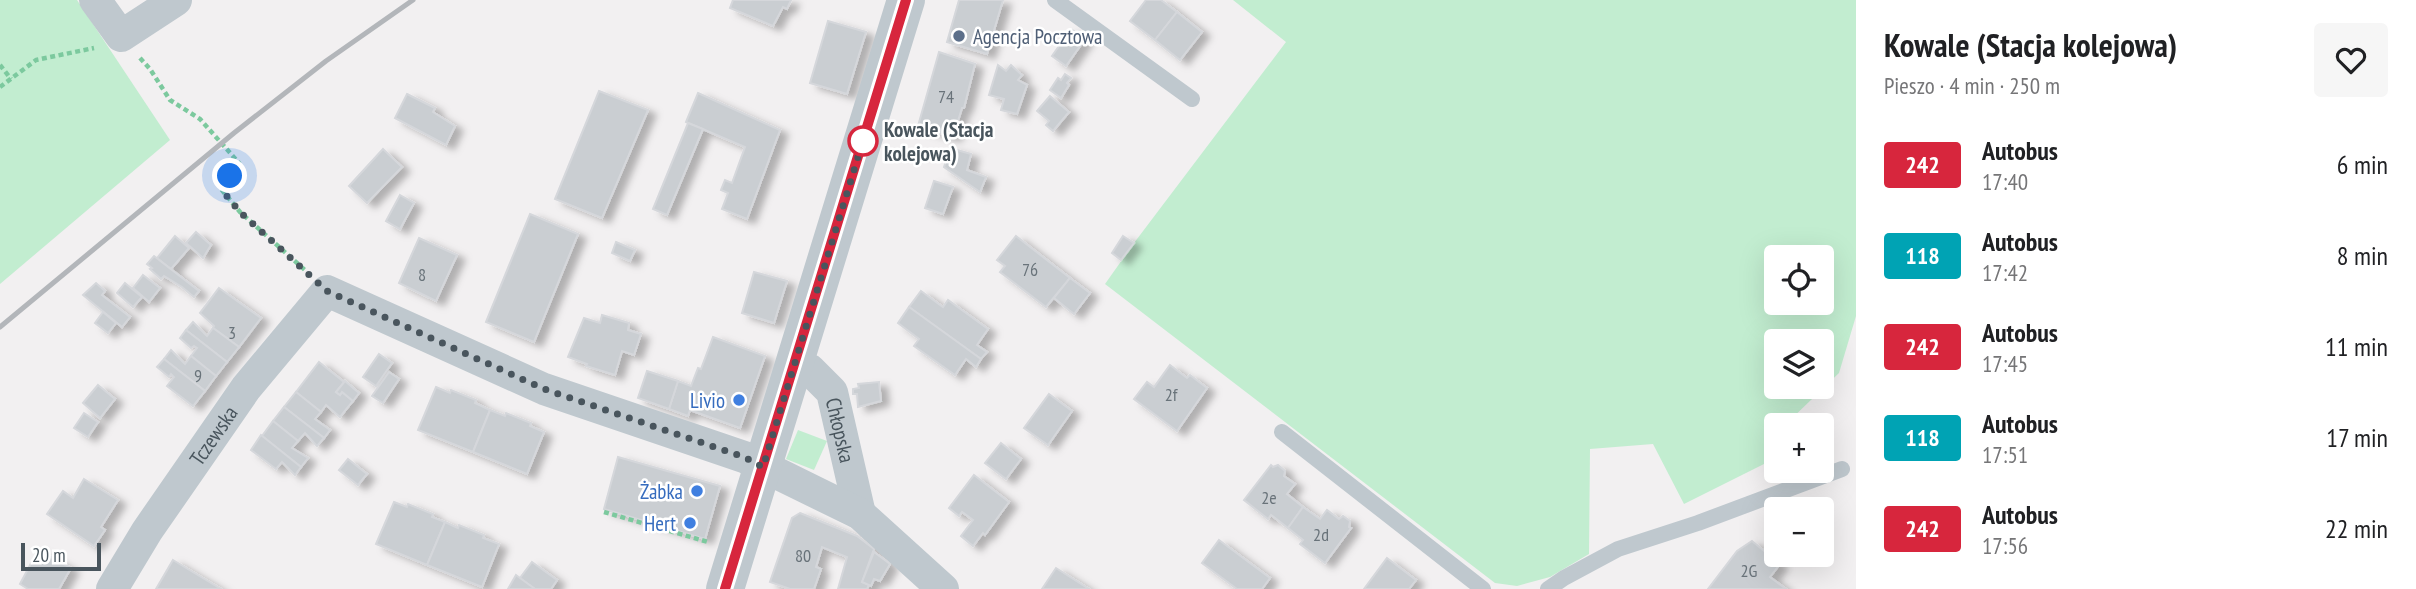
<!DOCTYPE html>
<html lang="pl">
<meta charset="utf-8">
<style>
:root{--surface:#fff;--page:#f6f6f6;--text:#202124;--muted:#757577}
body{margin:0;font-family:"PT Sans Narrow",sans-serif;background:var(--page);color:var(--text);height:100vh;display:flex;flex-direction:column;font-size:26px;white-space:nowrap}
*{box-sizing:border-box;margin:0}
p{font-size:23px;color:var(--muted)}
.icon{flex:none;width:38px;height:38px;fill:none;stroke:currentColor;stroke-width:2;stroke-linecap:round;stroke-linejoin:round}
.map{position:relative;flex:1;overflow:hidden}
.details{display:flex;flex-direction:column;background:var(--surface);width:560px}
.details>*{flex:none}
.badge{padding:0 14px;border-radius:5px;font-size:24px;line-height:46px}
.controls{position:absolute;left:1764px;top:245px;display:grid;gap:14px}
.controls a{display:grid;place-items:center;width:70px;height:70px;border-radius:7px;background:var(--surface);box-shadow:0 7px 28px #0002;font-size:35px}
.scale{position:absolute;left:21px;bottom:18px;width:80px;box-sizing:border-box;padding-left:7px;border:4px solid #49555d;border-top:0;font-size:19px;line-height:24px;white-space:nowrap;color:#49555d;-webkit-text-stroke:5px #fff;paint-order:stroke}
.you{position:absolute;width:35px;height:35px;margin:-18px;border:5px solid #fff;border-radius:50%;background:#1a73e8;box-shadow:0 0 0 10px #1a73e833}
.map>.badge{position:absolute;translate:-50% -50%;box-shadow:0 0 0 4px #fff}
.round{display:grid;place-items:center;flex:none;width:74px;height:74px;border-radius:7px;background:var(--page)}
.summary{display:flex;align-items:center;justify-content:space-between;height:119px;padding:0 28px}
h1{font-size:33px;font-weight:600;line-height:52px}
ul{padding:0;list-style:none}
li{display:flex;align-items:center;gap:21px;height:91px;padding:0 28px}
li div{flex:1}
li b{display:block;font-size:26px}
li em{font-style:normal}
li .badge{min-width:77px;font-weight:700;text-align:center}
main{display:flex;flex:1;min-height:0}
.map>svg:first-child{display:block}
.green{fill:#c2edd0;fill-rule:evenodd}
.building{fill:#caced2;stroke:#d5d7db;stroke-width:2;filter:url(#shadow)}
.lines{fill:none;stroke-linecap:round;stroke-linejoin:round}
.path{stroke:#7cc99e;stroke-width:4.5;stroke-dasharray:5 3.5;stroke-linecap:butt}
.service{stroke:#bfc8ce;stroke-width:16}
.minor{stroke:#bfc8ce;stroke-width:32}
.tertiary{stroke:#bfc8ce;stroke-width:38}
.rail{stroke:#b3b6ba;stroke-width:5}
.line-casing{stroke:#fff;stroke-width:16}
.line{stroke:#d7263d;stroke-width:10}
.walk{stroke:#49555d;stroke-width:7;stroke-dasharray:0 12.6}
.service-dot{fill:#5c6f8a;stroke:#fff;stroke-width:2.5}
.stop-dot{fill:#fff;stroke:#d7263d;stroke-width:3.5}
.shop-dot{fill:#3f7fe0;stroke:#fff;stroke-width:2.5}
.labels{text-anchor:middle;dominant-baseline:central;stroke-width:5;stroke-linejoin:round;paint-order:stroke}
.number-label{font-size:18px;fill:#69737a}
.service-label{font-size:21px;fill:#4e5e75;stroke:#fff;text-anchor:start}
.stop-label{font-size:21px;font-weight:bold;fill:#49555d;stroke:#fff;text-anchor:start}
.shop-label{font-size:21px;fill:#366cbe;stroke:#fff;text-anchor:end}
.street-label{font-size:21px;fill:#49555d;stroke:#fff}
</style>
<main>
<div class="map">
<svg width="1856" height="589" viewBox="0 0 1856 589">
<defs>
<filter id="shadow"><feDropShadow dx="8" dy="4.5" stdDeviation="3.5" flood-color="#0004"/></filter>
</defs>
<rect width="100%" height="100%" fill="#f2f0f1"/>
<!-- green -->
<g class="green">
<polygon points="0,0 77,0 170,140 0,284"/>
<path d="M1233 0H1856V316L1839 373 1785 425H1776V448L1772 460 1684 504 1653 444 1590 449 1589 554 1550 577 1517 586 1495 583 1105 284 1134 243 1286 42ZM1776 257H1822V303H1776ZM1776 341H1822V387H1776Z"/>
<polygon points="798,430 827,441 814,470 786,459"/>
</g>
<!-- building -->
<g class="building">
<polygon points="733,0 791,0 787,9 783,7 773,26 730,8"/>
<polygon points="959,0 1003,0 987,54 947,42"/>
<polygon points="1146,0 1161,0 1177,12 1155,40 1130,21"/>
<polygon points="1177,12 1202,32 1180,60 1155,40"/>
<polygon points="828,21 866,32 847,94 810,83"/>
<polygon points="1071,29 1085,39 1066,66 1052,56"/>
<polygon points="939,52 975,64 964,108 962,108 953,137 918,126"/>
<polygon points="998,65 1006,71 1011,65 1022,75 1018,80 1027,85 1017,114 1001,110 1004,99 989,95"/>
<polygon points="1065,74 1071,78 1067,83 1069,85 1061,98 1050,90 1058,78 1061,80"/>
<polygon points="599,91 648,110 602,218 555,199"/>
<polygon points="698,93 780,130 747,219 722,209 728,193 721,190 725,180 732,183 745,147 686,122"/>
<polygon points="407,94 435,108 433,112 455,126 446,145 395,118"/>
<polygon points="1050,96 1069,112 1053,131 1046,125 1049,121 1037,111"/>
<polygon points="688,123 703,129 667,215 653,209"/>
<polygon points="950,148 971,154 967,170 986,177 980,192 944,167"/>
<polygon points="383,149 402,167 367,203 349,186"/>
<polygon points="934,181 953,187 943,214 925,208"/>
<polygon points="400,195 414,203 400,229 386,221"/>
<polygon points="530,214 578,234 534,342 486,322"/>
<polygon points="196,232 211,245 203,258 186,243"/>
<polygon points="175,236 189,248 171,269 157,258"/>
<polygon points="1016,236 1070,278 1046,307 1000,272 1005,266 997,260"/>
<polygon points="1123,236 1134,243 1121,260 1112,253"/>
<polygon points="419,238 457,255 436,301 399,283"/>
<polygon points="616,242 635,250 630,261 612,253"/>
<polygon points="154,256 199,291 194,297 182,287 164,276 161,279 150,269 152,268 147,264"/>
<polygon points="754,272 787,281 774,323 742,313"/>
<polygon points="143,275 160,288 149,302 133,288"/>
<polygon points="1070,278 1090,293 1074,314 1054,298"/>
<polygon points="96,283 105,291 102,295 130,317 122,327 83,295"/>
<polygon points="125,283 142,297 133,307 117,293"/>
<polygon points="219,288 261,318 239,347 213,328 214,326 200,313"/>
<polygon points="921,291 943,307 948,300 988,329 977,345 987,352 981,359 909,307"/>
<polygon points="909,307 981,359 976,367 966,359 955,375 914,346 919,339 898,323"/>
<polygon points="103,312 116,323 108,333 95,323"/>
<polygon points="602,315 629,323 628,330 641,334 634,355 622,351 615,375 586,366 587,364 568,357 584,318 600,323"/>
<polygon points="193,322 207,336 213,328 239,347 227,362 186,330"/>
<polygon points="186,330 227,362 216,376 191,356 197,348 194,346 191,348 180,338"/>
<polygon points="713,337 765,356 740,428 690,410 688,416 669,409 678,381 691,386 698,368 701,369"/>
<polygon points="171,350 185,364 191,356 216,376 205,391 164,359"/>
<polygon points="379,354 392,363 376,386 363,377"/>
<polygon points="164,359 205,391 193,406 167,386 174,377 171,374 169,377 157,367"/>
<polygon points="319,362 344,382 336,392 340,395 342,392 353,401 340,417 326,405 321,412 296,392"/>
<polygon points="1170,365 1187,378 1190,375 1207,388 1177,431 1134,399 1147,382 1154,387"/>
<polygon points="647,371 678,381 669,409 638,398"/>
<polygon points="389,372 399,379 383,403 372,396"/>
<polygon points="345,381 359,393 353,401 342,392 340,395 336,392"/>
<polygon points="879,382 881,401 858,407 857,394 853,394 853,389 859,388 858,384"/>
<polygon points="98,385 115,399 100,418 83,403"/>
<polygon points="436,387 450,393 451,390 476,400 475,403 490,410 473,452 418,430"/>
<polygon points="296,392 321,412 315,419 330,430 324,438 284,407"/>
<polygon points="1049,394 1072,411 1048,445 1024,428"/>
<polygon points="284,407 324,438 317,446 305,433 298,441 273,421"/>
<polygon points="490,410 505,416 506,413 531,423 530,426 544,432 527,474 473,452"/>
<polygon points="84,413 98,422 88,437 74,428"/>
<polygon points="273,421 298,441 292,448 308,458 301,467 262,436"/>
<polygon points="261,435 301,467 295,475 282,462 276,469 251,450"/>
<polygon points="1001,443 1021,459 1006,479 985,463"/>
<polygon points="618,457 720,486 705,539 604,509"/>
<polygon points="348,459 367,474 358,485 339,470"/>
<polygon points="1271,465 1273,467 1278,465 1285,471 1284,476 1295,484 1287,494 1303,507 1288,528 1271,515 1268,519 1244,500"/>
<polygon points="974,475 1009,502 985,535 983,533 973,546 961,536 973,520 962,512 959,516 949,508"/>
<polygon points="84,479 118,500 101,527 105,530 94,546 47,514 63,491 73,498"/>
<polygon points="394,502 407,507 408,504 433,514 432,517 445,522 427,565 376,544"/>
<polygon points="1303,507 1320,519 1327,510 1339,519 1343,516 1350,521 1349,527 1351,528 1325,563 1300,544 1303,540 1288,528"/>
<polygon points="800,513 857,536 874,549 862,582 869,585 867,589 838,589 847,557 822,547 816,567 821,569 814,589 790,589 770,582 792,518"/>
<polygon points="445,522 458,528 459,525 484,535 483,538 499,544 482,587 427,565"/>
<polygon points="1219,540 1270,578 1262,589 1237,589 1202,563"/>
<polygon points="1752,541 1780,564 1770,577 1786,589 1708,589 1737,551"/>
<polygon points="38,550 71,568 59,589 28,589 20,584"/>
<polygon points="874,552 890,564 880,581 874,579 871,586 862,582"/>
<polygon points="1387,558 1416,580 1409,589 1364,589"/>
<polygon points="173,560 221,589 156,589"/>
<polygon points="532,562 557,580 551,589 535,589 520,578"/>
<polygon points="1056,568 1089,589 1042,589"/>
<polygon points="516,575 520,578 535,589 508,589"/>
</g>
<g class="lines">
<!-- path -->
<g class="path">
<polyline points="140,58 150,69 170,100 200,119 239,163 221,189 240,212 306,271"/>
<polyline points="0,65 11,79"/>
<polyline points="0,87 36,60 94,48"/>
<polyline points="604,512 708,542"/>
</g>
<!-- service -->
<g class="service">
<polyline points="1055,0 1192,99"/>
<polyline points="1282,432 1483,589"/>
<polyline points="1548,589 1564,578 1618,549 1698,523 1842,469"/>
</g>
<!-- minor -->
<g class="minor">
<polyline points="95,0 121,36 176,0"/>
<path id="s1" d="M795 365 810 370 832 392 860 514"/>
<path id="s2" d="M112 589 147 531 246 388 327 291 544 389 744 457 860 514 943 589"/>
</g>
<!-- tertiary -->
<polyline class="tertiary" points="725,589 906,0"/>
<!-- rail -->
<polyline class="rail" points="0,327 234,133 326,61 413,0"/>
</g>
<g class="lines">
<defs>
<polyline id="line" points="725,589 906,0"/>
</defs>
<!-- line casing -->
<use href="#line" class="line-casing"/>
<!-- line -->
<use href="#line" class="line"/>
<!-- walk -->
<polyline class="walk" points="230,176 221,189 240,212 327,291 544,389 744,457 763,467 866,131 863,141"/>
</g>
<!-- markers -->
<circle class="service-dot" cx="959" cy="36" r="7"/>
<circle class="stop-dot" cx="863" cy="141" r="14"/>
<g class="shop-dot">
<circle cx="739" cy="400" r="7"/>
<circle cx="697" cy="491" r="7"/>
<circle cx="690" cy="523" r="7"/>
</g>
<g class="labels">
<!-- number labels -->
<g class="number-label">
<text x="946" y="96">74</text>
<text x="1030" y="269">76</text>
<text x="422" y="274">8</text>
<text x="232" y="332">3</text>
<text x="198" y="375">9</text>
<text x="1171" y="394">2f</text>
<text x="1269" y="497">2e</text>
<text x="1321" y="534">2d</text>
<text x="803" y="555">80</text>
<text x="1749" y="570">2G</text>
</g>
<!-- service labels -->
<g class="service-label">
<text x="973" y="36">Agencja Pocztowa</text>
</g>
<!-- stop labels -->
<g class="stop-label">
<text x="884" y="129">Kowale (Stacja<tspan x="884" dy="24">kolejowa)</tspan></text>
</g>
<!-- shop labels -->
<g class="shop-label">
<text x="725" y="400">Livio</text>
<text x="683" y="491">Żabka</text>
<text x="676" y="523">Hert</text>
</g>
<!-- street labels -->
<g class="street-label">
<text stroke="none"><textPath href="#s1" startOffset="86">Chłopska</textPath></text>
<text stroke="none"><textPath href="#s2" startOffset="184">Tczewska</textPath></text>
</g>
</g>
</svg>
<div class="controls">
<a><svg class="icon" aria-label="locate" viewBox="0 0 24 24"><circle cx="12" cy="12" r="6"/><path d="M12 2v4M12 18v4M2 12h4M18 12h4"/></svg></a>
<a><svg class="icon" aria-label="layers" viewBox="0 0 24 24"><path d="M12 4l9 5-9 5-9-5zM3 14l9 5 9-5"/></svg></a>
<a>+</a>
<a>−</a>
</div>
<div class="scale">20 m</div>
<div class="you" style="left:230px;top:176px"></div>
</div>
<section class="details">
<div class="summary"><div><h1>Kowale (Stacja kolejowa)</h1><p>Pieszo · 4 min · 250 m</p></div><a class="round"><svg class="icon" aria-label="heart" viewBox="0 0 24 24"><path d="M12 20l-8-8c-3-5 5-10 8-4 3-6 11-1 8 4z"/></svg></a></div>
<ul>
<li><span class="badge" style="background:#d7263d;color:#fff">242</span><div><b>Autobus</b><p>17:40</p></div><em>6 min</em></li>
<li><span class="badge" style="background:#00a3b4;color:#fff">118</span><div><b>Autobus</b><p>17:42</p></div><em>8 min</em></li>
<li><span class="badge" style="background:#d7263d;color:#fff">242</span><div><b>Autobus</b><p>17:45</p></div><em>11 min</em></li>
<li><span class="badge" style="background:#00a3b4;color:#fff">118</span><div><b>Autobus</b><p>17:51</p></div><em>17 min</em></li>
<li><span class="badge" style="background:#d7263d;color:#fff">242</span><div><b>Autobus</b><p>17:56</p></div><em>22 min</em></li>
</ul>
</section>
</main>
